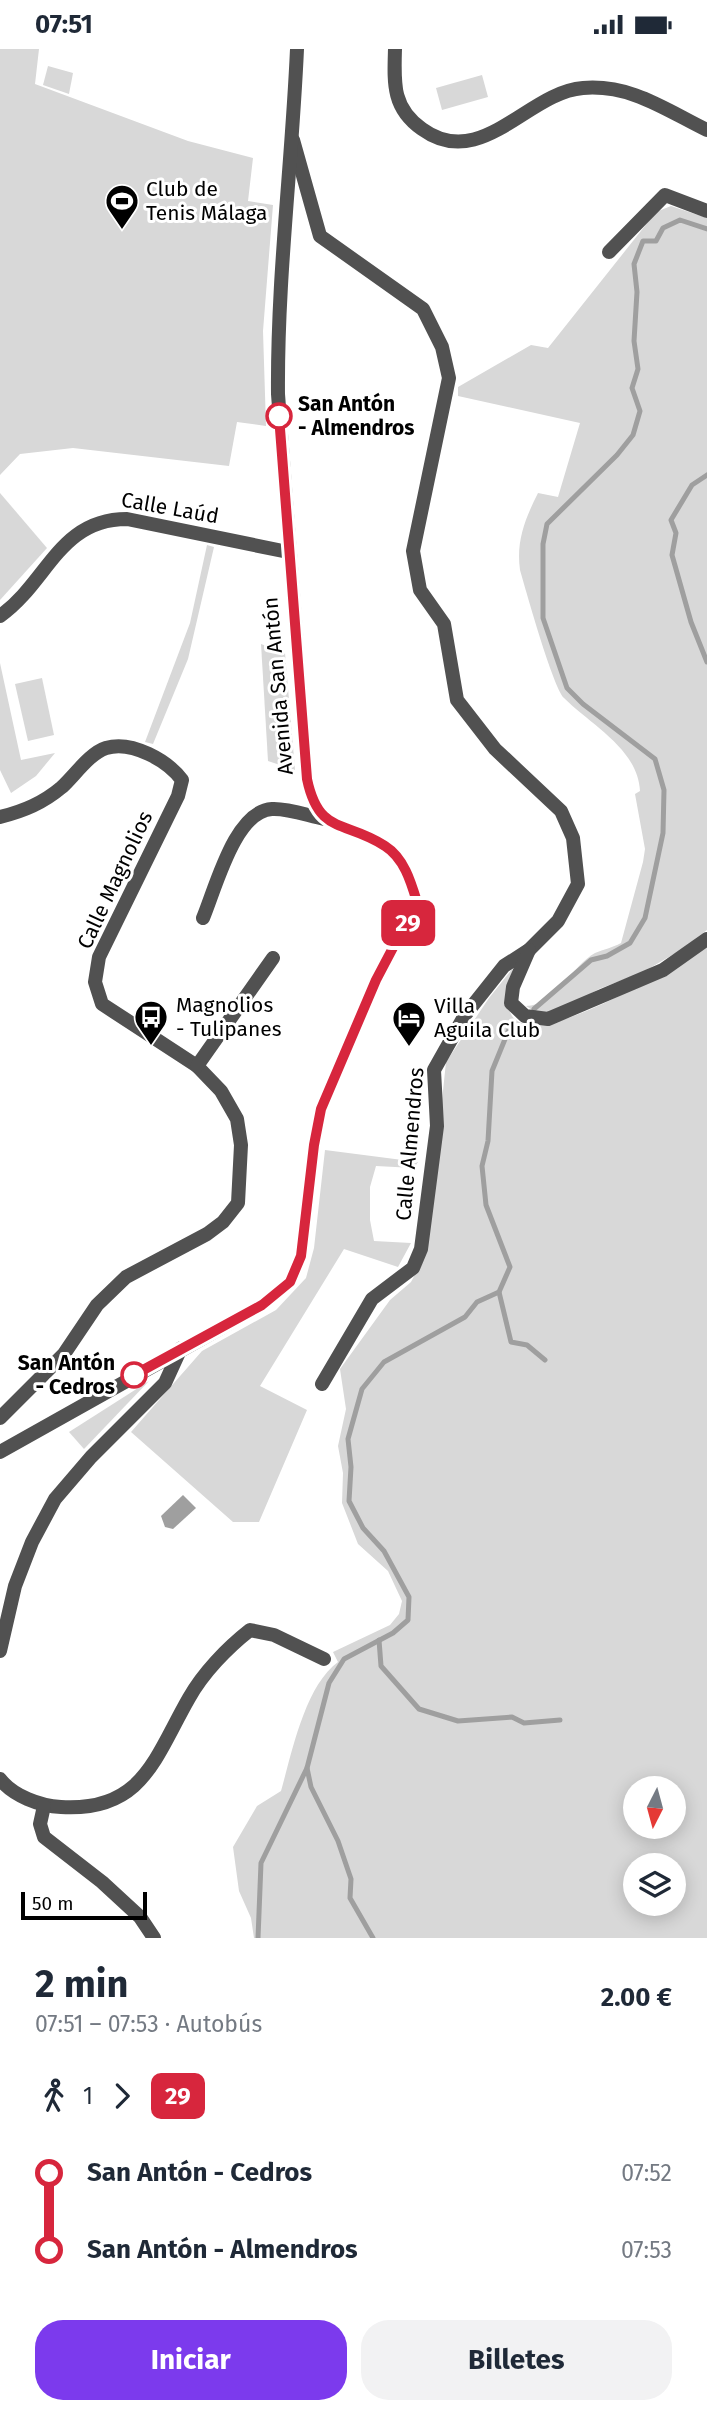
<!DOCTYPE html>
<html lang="es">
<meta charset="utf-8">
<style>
:root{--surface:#fff;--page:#f2f2f3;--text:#1f2937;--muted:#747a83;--accent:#7c3aed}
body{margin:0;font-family:"Fira Sans",sans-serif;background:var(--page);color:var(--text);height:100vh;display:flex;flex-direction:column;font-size:26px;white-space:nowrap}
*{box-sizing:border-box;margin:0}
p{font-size:23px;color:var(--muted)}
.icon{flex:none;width:38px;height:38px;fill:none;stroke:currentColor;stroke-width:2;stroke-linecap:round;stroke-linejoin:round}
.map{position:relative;height:1889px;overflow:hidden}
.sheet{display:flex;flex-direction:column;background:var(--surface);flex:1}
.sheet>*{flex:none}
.badge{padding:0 14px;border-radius:10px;font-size:24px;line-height:46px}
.needle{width:46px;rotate:186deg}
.buttons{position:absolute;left:623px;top:1727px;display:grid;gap:14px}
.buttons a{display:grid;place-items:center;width:63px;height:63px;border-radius:50%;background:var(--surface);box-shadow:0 4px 18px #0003;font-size:35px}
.scale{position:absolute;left:21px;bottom:18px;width:126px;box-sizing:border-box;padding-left:7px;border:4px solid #000;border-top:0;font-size:19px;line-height:24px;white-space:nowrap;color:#000;-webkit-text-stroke:5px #fff;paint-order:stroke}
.map>.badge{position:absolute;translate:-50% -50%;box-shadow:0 0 0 4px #fff}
.legs{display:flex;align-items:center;gap:10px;height:77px;padding:0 35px;font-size:23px}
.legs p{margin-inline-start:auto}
.overview{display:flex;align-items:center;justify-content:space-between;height:119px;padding:0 35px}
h1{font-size:38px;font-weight:700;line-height:52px}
.cta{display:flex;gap:14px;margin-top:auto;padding:14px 35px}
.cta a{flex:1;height:80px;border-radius:28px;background:var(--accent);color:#fff;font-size:28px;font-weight:700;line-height:80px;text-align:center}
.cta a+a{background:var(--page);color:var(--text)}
ul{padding:0 35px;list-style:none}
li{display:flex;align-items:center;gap:24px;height:77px;font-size:26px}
li i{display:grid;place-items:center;width:10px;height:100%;margin:0 9px;background:currentColor}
li i::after{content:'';width:18px;height:18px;margin:-9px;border:5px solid;border-radius:50%;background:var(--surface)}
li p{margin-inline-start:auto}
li:first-child i{background:linear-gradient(#0000 50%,currentColor 0)}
li:last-child i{background:linear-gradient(currentColor 50%,#0000 0)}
.status{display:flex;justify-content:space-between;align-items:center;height:49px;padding:0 35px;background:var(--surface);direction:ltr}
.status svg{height:19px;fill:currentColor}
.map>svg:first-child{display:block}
.green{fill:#d8d8d8;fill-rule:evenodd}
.water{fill:#9f9f9f}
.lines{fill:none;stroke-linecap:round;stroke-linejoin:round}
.stream{stroke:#9f9f9f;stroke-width:5}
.minor{stroke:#515151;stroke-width:14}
.tertiary{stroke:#515151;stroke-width:14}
.line-1-casing{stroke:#fff;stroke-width:16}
.line-1{stroke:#d7263d;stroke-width:10}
.stop-1-dot{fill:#fff;stroke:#d7263d;stroke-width:3.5}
.labels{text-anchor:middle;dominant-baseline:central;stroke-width:6;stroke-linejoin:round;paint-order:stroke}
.poi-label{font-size:21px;fill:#000;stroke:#fff;text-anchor:start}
.stop-label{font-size:21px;font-weight:bold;fill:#000;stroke:#fff;text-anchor:start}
.street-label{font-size:21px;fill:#000;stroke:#fff}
</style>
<div class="status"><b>07:51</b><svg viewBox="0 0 49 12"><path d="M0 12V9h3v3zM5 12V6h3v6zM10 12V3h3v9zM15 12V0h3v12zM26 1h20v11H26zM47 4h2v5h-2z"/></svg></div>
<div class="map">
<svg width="707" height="1889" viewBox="0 0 707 1889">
<rect width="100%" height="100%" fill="#fff"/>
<!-- green -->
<g class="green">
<polygon points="0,0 39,0 35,35 188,92 253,109 248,152 273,156 263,282 266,377 237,373 229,417 73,399 20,405 0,426"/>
<polygon points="48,17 73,24 69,45 43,36"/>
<polygon points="482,26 488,48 442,61 436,39"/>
<path d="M671 157 707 169V881L679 902 643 923 599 940 561 961 537 964 526 957C554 957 573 916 595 904 604 900 612 899 621 894L643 813 645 800 635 745 640 742C638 700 591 676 564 649 553 638 526 542 520 521 516 492 525 470 538 444L558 448 580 374 458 347V338L531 296 548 299 656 163Z"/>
<polygon points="0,444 47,499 0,551"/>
<polygon points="207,496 214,498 188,610 153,695 145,693 190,574"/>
<polygon points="261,595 285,604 295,721 268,712"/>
<polygon points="0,614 21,711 55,704 36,727 11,744 0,721"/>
<polygon points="42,629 54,686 28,692 15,635"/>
<path d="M707 897V1889H254L251 1869 239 1842 233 1798 257 1757 281 1742C292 1703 305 1637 338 1613L333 1603 390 1576 399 1565 402 1552 388 1522 358 1495 342 1454 343 1424 338 1397 346 1360 340 1320 390 1251 411 1233 426 1205 446 1013 489 949 513 919C510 931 504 955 512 967 538 1004 676 915 707 897ZM635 1740H674V1778H635ZM635 1816H674V1855H635Z"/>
<polygon points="325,1101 418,1113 414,1119 376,1117 370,1138 370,1171 374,1192 411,1194 398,1218 344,1200 260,1337 307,1361 259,1473 233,1473 131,1383 202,1302 276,1261 306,1229 314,1199"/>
<polygon points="149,1332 84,1400 69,1383"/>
</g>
<!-- water -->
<polygon class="water" points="183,1446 196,1459 173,1480 165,1478 161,1467"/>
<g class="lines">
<!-- stream -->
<g class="stream">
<polyline points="707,426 692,436 671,471 676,484 672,506 691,573 707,613"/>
<polyline points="534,960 591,911 607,907 630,894 645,869 663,784 664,741 655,710 583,655 567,639 543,569 543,495 547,475 617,406 633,386 640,362 632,339 638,320 634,292 637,243 634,215 643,192 656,192 663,179 680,171 707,180"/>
<polyline points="499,1243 511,1293 527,1296 545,1311"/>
<polyline points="379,1591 381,1617 419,1660 458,1672 512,1668 524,1674 560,1671"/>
<polyline points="307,1719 311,1738 338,1792 351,1830 350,1849 373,1889"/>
<polyline points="258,1889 261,1814 307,1719 329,1634 344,1610 393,1584 408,1571 409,1548 384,1502 363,1479 349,1452 351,1418 348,1390 362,1340 384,1313 465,1268 477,1253 499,1243 510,1218 486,1156 482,1117 488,1092 492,1022 512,973"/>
</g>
<!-- minor -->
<g class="minor">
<polyline points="293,91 320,187 423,260 442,298 449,329 413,502 420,541 444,575 457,651 495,700 561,762 573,789 578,835 558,872 529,901 504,917 465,966 434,1021 437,1077 421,1200 413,1219 372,1250 322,1335"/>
<polyline points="609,203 665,146 707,162"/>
<path d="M0 567C48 533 59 470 127 470L288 503"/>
<path d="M0 768C24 762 43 754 62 738 75 726 90 704 106 699 132 691 168 712 182 731L178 747 99 908 95 933 102 955 197 1017 221 1042 237 1070 241 1096 238 1154 223 1173 207 1185 126 1228 97 1256 64 1305 0 1369"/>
<path d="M203 869C216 838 235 762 272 760 288 759 309 767 325 770"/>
<polyline points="529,901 513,938 511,954 525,967 548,970 663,921 707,890"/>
<polyline points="197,1017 273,909"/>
<polyline points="0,1602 15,1537 32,1493 55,1450 91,1408 165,1334 181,1299"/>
<path d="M0 1730C13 1747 40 1757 61 1758 143 1763 155 1708 189 1649 203 1624 227 1599 250 1581L274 1586 324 1610"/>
<polyline points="44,1757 40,1775 44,1788 102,1833 140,1868 154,1889"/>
</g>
<!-- tertiary -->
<g class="tertiary">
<path d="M395 0C394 34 392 59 422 80 481 123 528 43 583 39 631 35 666 61 707 81"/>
<path d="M0 1403 262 1256 290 1233 301 1207 314 1096 321 1060 376 931 417 853C411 833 404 809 385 797 346 771 319 787 307 730L278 345C277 230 292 115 297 0"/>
</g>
</g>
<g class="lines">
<defs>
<path id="line-1" d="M134 1326 262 1256 290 1233 301 1207 314 1096 321 1060 376 931 417 853C411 833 404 809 385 797 346 771 319 787 307 730L279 367"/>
</defs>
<!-- line-1 casing -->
<use href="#line-1" class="line-1-casing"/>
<!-- line-1 -->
<use href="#line-1" class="line-1"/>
</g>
<!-- icons -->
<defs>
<symbol id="stadium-pin" viewBox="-11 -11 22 30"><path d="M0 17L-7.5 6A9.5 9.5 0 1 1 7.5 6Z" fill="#000" stroke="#fff"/><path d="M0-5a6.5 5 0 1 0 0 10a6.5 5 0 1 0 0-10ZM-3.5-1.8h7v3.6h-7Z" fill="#fff"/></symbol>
<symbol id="bus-pin" viewBox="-11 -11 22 30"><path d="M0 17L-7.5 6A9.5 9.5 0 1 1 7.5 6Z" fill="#000" stroke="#fff"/><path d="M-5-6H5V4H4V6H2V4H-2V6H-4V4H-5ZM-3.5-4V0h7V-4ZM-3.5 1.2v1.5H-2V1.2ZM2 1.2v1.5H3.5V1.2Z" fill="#fff"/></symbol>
<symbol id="hotel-pin" viewBox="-11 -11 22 30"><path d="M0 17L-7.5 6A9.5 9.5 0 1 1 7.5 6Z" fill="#000" stroke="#fff"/><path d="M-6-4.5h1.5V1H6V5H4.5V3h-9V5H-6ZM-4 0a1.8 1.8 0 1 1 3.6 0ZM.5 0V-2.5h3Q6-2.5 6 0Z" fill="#fff"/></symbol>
</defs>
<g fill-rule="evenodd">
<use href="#stadium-pin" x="103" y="133" width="38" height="52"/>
<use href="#bus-pin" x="132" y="949" width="38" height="52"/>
<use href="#hotel-pin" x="390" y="950" width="38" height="52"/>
</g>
<!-- markers -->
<g class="stop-1-dot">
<circle cx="279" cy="367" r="12"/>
<circle cx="134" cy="1326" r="12"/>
</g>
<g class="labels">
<!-- poi labels -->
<g class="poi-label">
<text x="146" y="140">Club de<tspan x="146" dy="24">Tenis Málaga</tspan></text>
<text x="176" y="956">Magnolios<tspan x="176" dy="24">- Tulipanes</tspan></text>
<text x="434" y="957">Villa<tspan x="434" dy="24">Aguila Club</tspan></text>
</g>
<!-- stop labels -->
<g class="stop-label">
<text x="298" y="355">San Antón<tspan x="298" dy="24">- Almendros</tspan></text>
<text x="115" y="1314" text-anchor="end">San Antón<tspan x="115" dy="24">- Cedros</tspan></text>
</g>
<!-- street labels -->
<g class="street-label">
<text transform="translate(170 459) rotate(10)">Calle Laúd</text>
<text transform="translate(278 637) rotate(-95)">Avenida San Antón</text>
<text transform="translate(115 831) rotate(-65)">Calle Magnolios</text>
<text transform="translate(410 1095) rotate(-85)">Calle Almendros</text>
</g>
</g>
</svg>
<div class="buttons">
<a><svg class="needle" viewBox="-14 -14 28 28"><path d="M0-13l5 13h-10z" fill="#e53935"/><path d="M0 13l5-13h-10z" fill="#747a83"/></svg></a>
<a><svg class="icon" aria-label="layers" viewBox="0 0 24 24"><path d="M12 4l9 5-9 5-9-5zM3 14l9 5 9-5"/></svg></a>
</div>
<div class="scale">50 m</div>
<b class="badge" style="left:408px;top:874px;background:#d7263d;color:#fff">29</b>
</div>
<section class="sheet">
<div class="overview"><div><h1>2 min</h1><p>07:51 – 07:53 · Autobús</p></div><b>2.00 €</b></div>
<div class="legs"><svg class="icon" aria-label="walk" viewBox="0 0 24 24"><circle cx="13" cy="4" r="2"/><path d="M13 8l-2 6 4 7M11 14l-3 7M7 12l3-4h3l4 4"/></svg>1<svg class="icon" aria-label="forward" viewBox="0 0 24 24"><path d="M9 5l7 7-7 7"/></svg><b class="badge" style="background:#d7263d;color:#fff">29</b></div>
<ul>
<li><i style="color:#d7263d"></i><b>San Antón - Cedros</b><p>07:52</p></li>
<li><i style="color:#d7263d"></i><b>San Antón - Almendros</b><p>07:53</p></li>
</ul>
<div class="cta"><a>Iniciar</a><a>Billetes</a></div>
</section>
